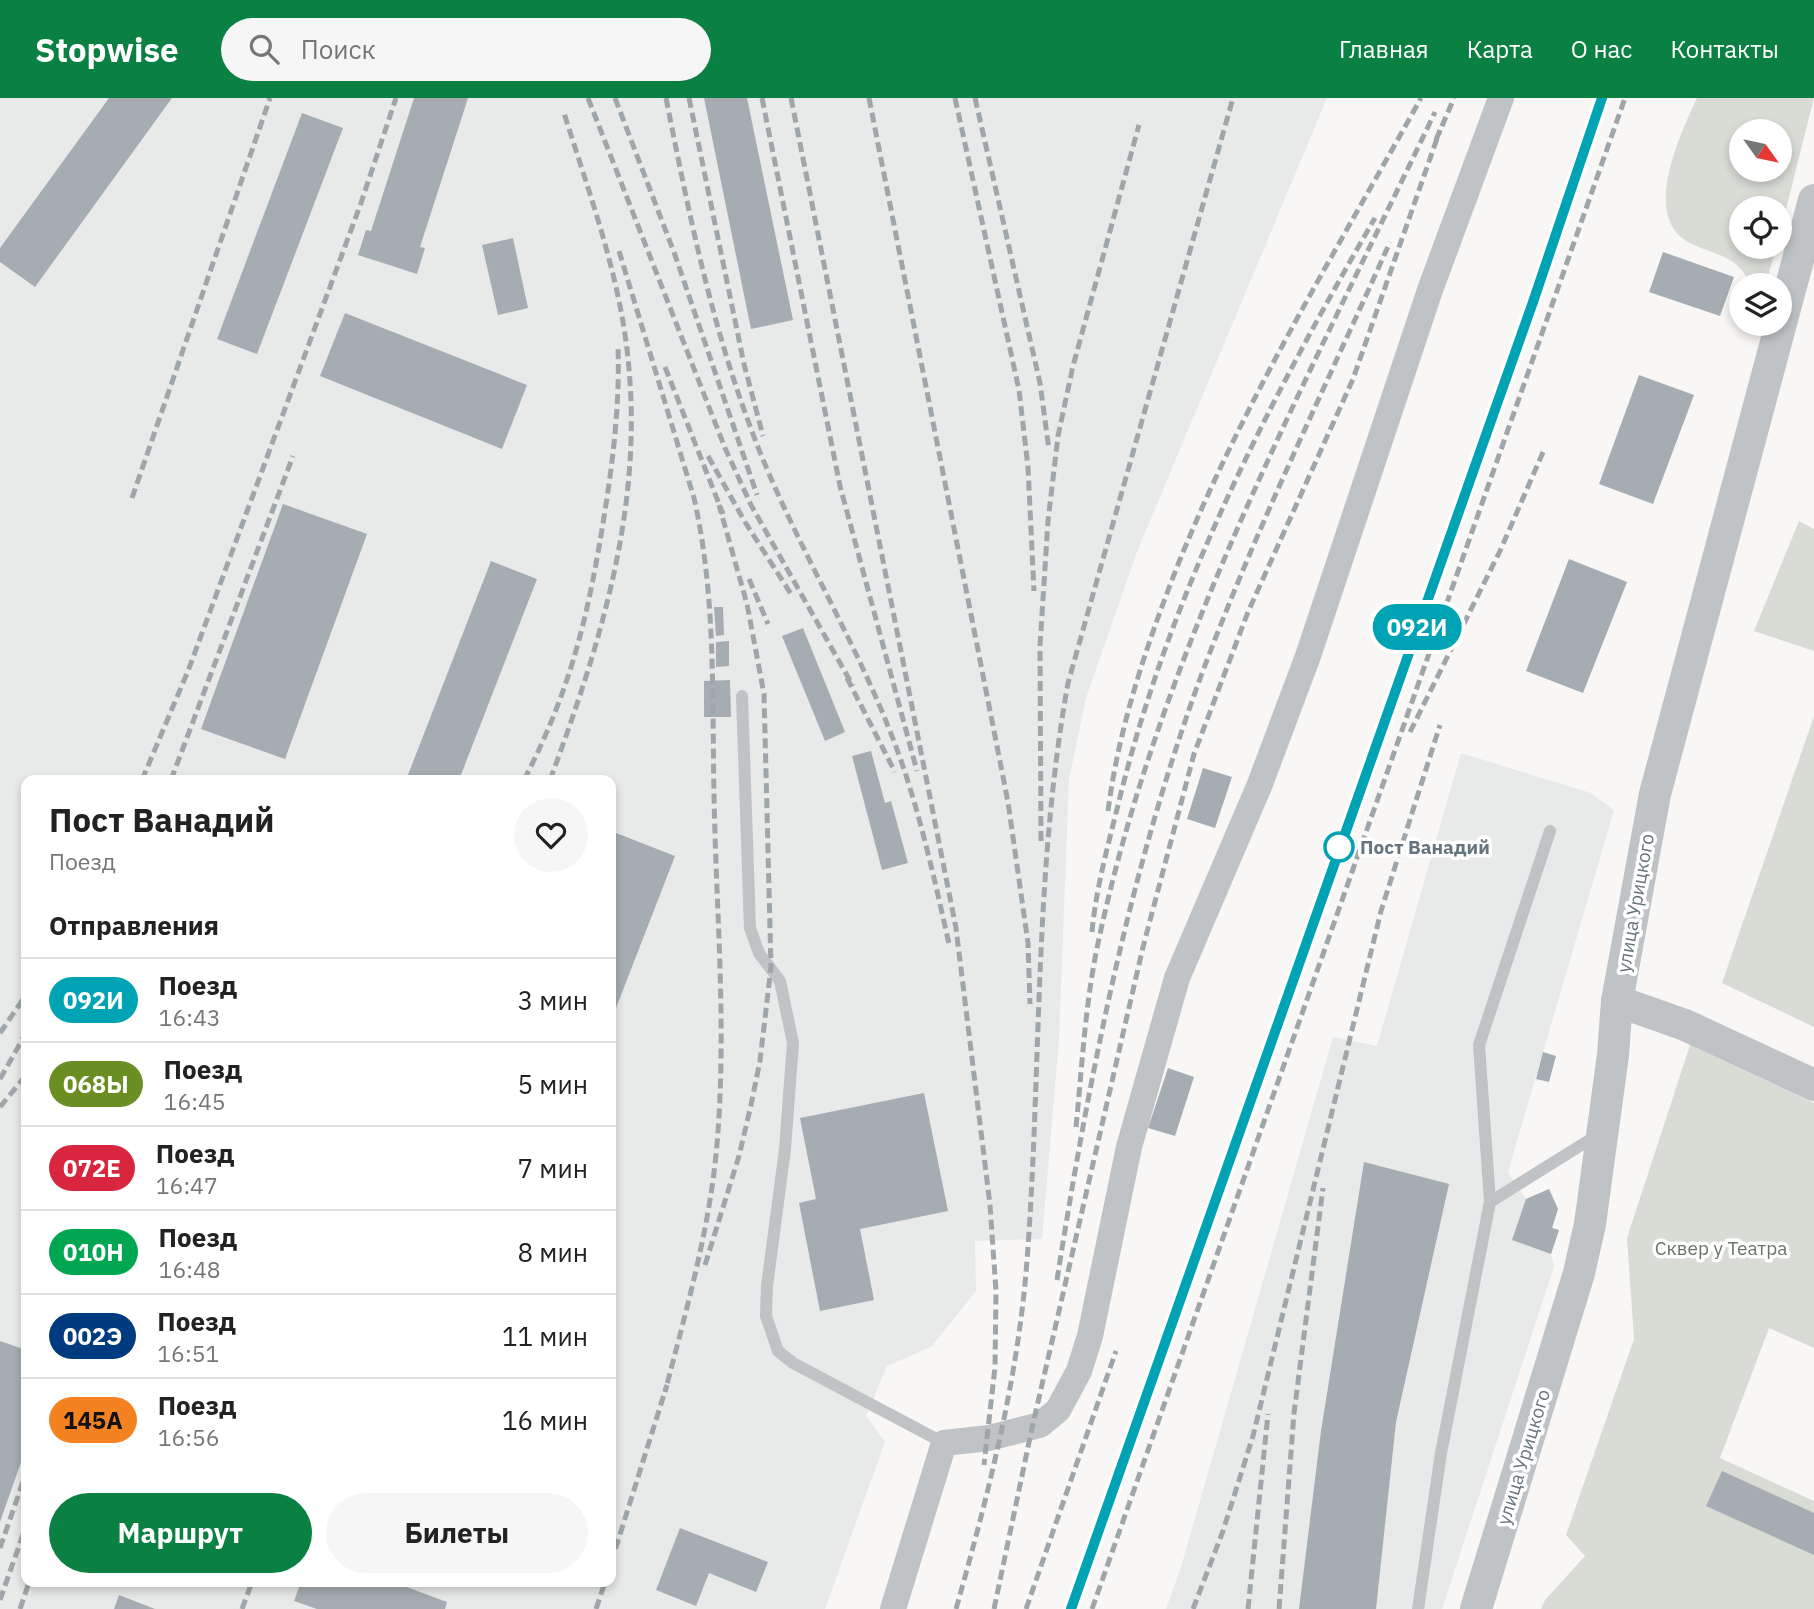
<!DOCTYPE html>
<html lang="ru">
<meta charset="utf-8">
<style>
:root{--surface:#fff;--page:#f6f6f6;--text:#222;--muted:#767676;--line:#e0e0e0;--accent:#0b8043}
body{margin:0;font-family:"IBM Plex Sans",sans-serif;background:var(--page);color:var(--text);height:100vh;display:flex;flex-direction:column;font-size:26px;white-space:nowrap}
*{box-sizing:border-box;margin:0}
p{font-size:23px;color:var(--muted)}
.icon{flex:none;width:38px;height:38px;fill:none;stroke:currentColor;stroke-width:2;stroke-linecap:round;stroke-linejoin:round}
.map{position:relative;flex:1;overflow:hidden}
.drawer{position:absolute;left:21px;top:677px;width:595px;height:812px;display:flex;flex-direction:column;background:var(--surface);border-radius:14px;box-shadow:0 4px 10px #0003}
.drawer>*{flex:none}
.badge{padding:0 14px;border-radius:23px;font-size:24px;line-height:46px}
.needle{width:46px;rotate:123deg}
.fabs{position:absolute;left:1729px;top:21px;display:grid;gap:14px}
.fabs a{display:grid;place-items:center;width:63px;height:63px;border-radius:50%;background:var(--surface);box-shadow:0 4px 10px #0003;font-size:35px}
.map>.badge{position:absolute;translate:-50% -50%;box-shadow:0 0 0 4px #fff}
h2{padding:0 28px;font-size:26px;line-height:63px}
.round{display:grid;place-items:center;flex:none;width:74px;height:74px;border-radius:37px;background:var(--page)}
.overview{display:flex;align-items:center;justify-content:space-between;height:119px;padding:0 28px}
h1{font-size:33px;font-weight:700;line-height:52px}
.button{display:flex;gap:14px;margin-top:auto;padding:14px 28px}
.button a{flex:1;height:80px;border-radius:42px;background:var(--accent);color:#fff;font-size:28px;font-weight:700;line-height:80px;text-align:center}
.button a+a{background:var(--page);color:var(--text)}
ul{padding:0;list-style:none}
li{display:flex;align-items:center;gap:21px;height:84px;padding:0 28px;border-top:2px solid var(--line)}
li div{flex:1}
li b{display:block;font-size:26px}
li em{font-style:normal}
li .badge{min-width:77px;font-weight:700;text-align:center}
header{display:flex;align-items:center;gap:42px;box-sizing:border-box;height:98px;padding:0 35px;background:var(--accent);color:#fff}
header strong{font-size:33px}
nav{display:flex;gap:38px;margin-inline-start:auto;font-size:24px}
.search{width:490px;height:63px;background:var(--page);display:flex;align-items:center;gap:18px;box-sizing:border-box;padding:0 24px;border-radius:38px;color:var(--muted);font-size:26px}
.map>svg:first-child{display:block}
.built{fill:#e8e9e9;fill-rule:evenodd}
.green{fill:#d8dcd5;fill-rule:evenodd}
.building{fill:#a5adb2}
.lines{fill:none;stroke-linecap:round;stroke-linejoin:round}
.service{stroke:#bfc3c6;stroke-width:12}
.minor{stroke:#bfc3c6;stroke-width:26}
.tertiary{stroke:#bfc3c6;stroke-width:32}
.rail{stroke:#9fa6aa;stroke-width:5;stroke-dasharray:10 5;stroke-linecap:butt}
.line-casing{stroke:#fff;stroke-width:16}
.line{stroke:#00a3b4;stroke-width:10}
.stop-dot{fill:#fff;stroke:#00a3b4;stroke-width:3.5}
.labels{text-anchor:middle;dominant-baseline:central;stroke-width:7;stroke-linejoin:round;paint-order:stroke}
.stop-label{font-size:19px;font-weight:bold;fill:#66757d;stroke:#fff;text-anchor:start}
.street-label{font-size:19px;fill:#66757d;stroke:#fff}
.park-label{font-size:19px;fill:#687664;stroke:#fff}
</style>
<header>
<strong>Stopwise</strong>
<div class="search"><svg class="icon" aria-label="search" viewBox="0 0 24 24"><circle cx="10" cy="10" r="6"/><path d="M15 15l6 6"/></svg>Поиск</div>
<nav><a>Главная</a><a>Карта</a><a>О нас</a><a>Контакты</a></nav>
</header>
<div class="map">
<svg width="1814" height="1511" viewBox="0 0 1814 1511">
<rect width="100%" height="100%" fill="#f8f7f5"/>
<!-- built -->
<g class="built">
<path d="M0 0H1327L1137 454 1086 600 1069 681 1059 942 1042 1141 975 1143 976 1193 931 1249 887 1268 866 1318 885 1344 825 1511H0ZM26 682H611V1484H26Z"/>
<polygon points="1461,655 1591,695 1614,712 1508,1074 1526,1101 1549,1091 1558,1111 1552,1129 1559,1132 1551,1156 1554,1169 1442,1511 1166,1511 1181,1469 1333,939 1377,948"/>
</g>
<!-- green -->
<g class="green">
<path d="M1697 0H1814L1780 135V110H1741V149H1776L1766 187H1751C1738 158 1718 158 1692 146 1639 122 1680 37 1697 0ZM1780 33V72H1741V33Z"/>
<polygon points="1799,423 1814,431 1814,553 1754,533"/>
<polygon points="1814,618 1814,929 1722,885"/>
<polygon points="1690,947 1814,1005 1814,1250 1769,1230 1720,1360 1814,1403 1814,1511 1541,1511 1545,1502 1585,1458 1566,1437 1634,1241 1627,1140"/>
</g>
<!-- building -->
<g class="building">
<polygon points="109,0 172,0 35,189 0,164 0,150"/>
<polygon points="414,0 468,0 420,149 425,150 417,176 358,157 366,132 371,133"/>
<polygon points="704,0 747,0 793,222 751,231"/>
<polygon points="302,15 343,30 257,256 217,241"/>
<polygon points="513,140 528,210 498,217 482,147"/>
<polygon points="1663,154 1734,179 1720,218 1649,194"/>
<polygon points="345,215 527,287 502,351 320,278"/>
<polygon points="1639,277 1694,297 1653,406 1599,386"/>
<polygon points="283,406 367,436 285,661 201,631"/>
<polygon points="1569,461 1627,484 1583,595 1526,573"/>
<polygon points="491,463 537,481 459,682 406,682"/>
<polygon points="714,509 723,509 724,537 716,538"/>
<polygon points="803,530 845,634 825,643 782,538"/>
<polygon points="729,543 729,568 716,569 716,544"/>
<polygon points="730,582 731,619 704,619 704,583"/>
<polygon points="871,653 885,705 891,703 908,765 882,772 852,658"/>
<polygon points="1203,670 1232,679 1215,730 1187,721"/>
<polygon points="611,733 675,758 611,923"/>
<polygon points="1543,954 1556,958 1549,984 1536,981"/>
<polygon points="1168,970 1194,979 1175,1038 1148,1030"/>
<polygon points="924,995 948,1113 860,1131 874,1202 820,1213 799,1105 816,1101 800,1020"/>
<polygon points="1364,1064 1449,1086 1396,1324 1376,1511 1299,1511 1321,1333"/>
<polygon points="1549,1091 1558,1111 1552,1130 1559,1132 1551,1156 1512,1142 1526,1101"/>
<polygon points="0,1243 26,1252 26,1350 0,1424"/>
<polygon points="1722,1373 1814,1415 1814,1457 1706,1408"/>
<polygon points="680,1430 768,1464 756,1494 709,1475 696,1508 656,1492"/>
<polygon points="301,1484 393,1484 447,1504 445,1511 317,1511 294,1503"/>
<polygon points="119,1497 155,1511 114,1511"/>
</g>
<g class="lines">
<!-- service -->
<g class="service">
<polyline points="742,598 750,830 759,855 780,883 793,945 785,1051 767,1188 766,1218 778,1253 793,1265 944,1345"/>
<polyline points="1490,1104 1599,1036"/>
<polyline points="1418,1511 1441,1355 1490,1104 1479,947 1550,733"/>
</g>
<!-- minor -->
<polyline class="minor" points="893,1511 944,1345 989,1340 1040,1327 1058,1312 1079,1273 1090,1238 1129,1049 1177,880 1260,686 1308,558 1430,192 1501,0"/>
<!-- tertiary -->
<g class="tertiary">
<polyline points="1617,903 1685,927 1814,987"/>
<polyline points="1476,1511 1579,1175 1590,1126 1613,957 1617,903 1655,696 1814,102"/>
</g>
<!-- rail -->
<g class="rail">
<polyline points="588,0 725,350 751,407 853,588"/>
<polyline points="615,0 675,157 757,397"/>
<path d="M666 0C688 111 710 221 750 328 790 438 854 537 895 646 919 710 934 779 949 846"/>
<polyline points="689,0 744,266 763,338"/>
<polyline points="762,0 840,388 917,673"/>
<polyline points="791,0 956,830 990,1107 996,1193 995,1269 984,1367"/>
<polyline points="869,0 1008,704 1028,845 1030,906"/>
<polyline points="955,0 1019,292 1028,369 1034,493"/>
<polyline points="975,0 1040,285 1049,352"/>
<polyline points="1436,42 1454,0"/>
<path d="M619 153 694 400C716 497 712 597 714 696 716 812 727 929 717 1046 710 1130 686 1213 665 1294"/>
<polyline points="665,269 723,416"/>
<polyline points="708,358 745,424 791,496"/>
<polyline points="132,400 270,0"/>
<polyline points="749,481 768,526"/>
<polyline points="847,580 895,674"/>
<polyline points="1410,634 1500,453 1544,352"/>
<polyline points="142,682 188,573 361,105 396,0"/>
<polyline points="171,682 293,358"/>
<path d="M524 682C571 591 588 519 604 419 613 363 620 305 618 249"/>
<path d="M550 682C599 550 642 414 629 271 622 183 590 98 564 15"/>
<path d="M1108 713C1119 628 1146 549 1177 469 1244 302 1334 157 1421 0"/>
<polyline points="1041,743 1040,548 1048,423 1058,338 1073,268 1139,27"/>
<path d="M1092 834C1096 789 1109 744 1120 699 1171 493 1269 303 1375 120"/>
<polyline points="0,935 26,897"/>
<polyline points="0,981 26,935"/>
<polyline points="0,1009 26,977"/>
<path d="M1076 1029C1082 969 1085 909 1097 850 1159 554 1306 285 1435 14"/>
<polyline points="705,1167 739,1058 751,1007 760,963 771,869 764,596 747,506 719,407"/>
<path d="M1057 1182C1089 978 1130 772 1201 578 1256 430 1326 288 1390 144"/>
<polyline points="0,1450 26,1375"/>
<polyline points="611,1465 667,1287"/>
<polyline points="0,1502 26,1428"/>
<polyline points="20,1511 29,1484"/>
<polyline points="242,1511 252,1484"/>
<polyline points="596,1511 605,1484"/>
<path d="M956 1511C987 1401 1016 1289 1026 1175 1042 979 1033 779 1068 585L1233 0"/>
<polyline points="994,1511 1032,1330 1143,849 1194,656 1248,514 1353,281 1440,32"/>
<polyline points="1026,1511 1116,1253"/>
<polyline points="1071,1511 1533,204 1602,0"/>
<polyline points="1092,1511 1625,0"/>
<polyline points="1193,1511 1223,1433 1253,1338 1381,813 1440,627"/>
<polyline points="1248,1511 1268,1316"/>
<polyline points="1279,1511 1294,1315 1323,1090"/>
</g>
</g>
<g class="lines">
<defs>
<polyline id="line" points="1071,1511 1533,204 1602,0"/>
</defs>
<!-- line casing -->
<use href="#line" class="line-casing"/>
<!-- line -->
<use href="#line" class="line"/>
</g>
<!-- markers -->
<circle class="stop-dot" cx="1339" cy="749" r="14"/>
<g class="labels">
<!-- stop labels -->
<g class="stop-label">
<text x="1360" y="749">Пост Ванадий</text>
</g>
<!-- street labels -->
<g class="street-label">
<text transform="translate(1635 805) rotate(-80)">улица Урицкого</text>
<text transform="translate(1523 1359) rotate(-73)">улица Урицкого</text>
</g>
<!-- park labels -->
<g class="park-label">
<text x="1721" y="1150">Сквер у Театра</text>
</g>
</g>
</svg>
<div class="fabs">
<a><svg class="needle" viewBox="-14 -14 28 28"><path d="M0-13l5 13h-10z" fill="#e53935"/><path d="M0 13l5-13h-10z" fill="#767676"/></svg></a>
<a><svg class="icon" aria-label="locate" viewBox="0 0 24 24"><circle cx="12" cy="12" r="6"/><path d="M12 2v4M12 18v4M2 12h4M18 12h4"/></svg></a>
<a><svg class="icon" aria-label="layers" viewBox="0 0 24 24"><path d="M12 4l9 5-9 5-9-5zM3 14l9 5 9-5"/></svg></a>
</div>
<b class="badge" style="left:1417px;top:529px;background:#00a3b4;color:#fff">092И</b>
<section class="drawer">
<div class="overview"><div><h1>Пост Ванадий</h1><p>Поезд</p></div><a class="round"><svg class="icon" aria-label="heart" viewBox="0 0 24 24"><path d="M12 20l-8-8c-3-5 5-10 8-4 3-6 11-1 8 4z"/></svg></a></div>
<h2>Отправления</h2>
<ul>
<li><span class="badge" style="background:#00a3b4;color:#fff">092И</span><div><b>Поезд</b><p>16:43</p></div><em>3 мин</em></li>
<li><span class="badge" style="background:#6b8e23;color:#fff">068Ы</span><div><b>Поезд</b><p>16:45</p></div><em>5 мин</em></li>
<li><span class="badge" style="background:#d7263d;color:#fff">072Е</span><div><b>Поезд</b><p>16:47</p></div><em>7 мин</em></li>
<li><span class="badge" style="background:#00a651;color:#fff">010Н</span><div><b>Поезд</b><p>16:48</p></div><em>8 мин</em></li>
<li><span class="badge" style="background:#003b80;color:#fff">002Э</span><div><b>Поезд</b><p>16:51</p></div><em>11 мин</em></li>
<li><span class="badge" style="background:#f58220;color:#111">145А</span><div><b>Поезд</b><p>16:56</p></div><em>16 мин</em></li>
</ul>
<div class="button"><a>Маршрут</a><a>Билеты</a></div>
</section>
</div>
